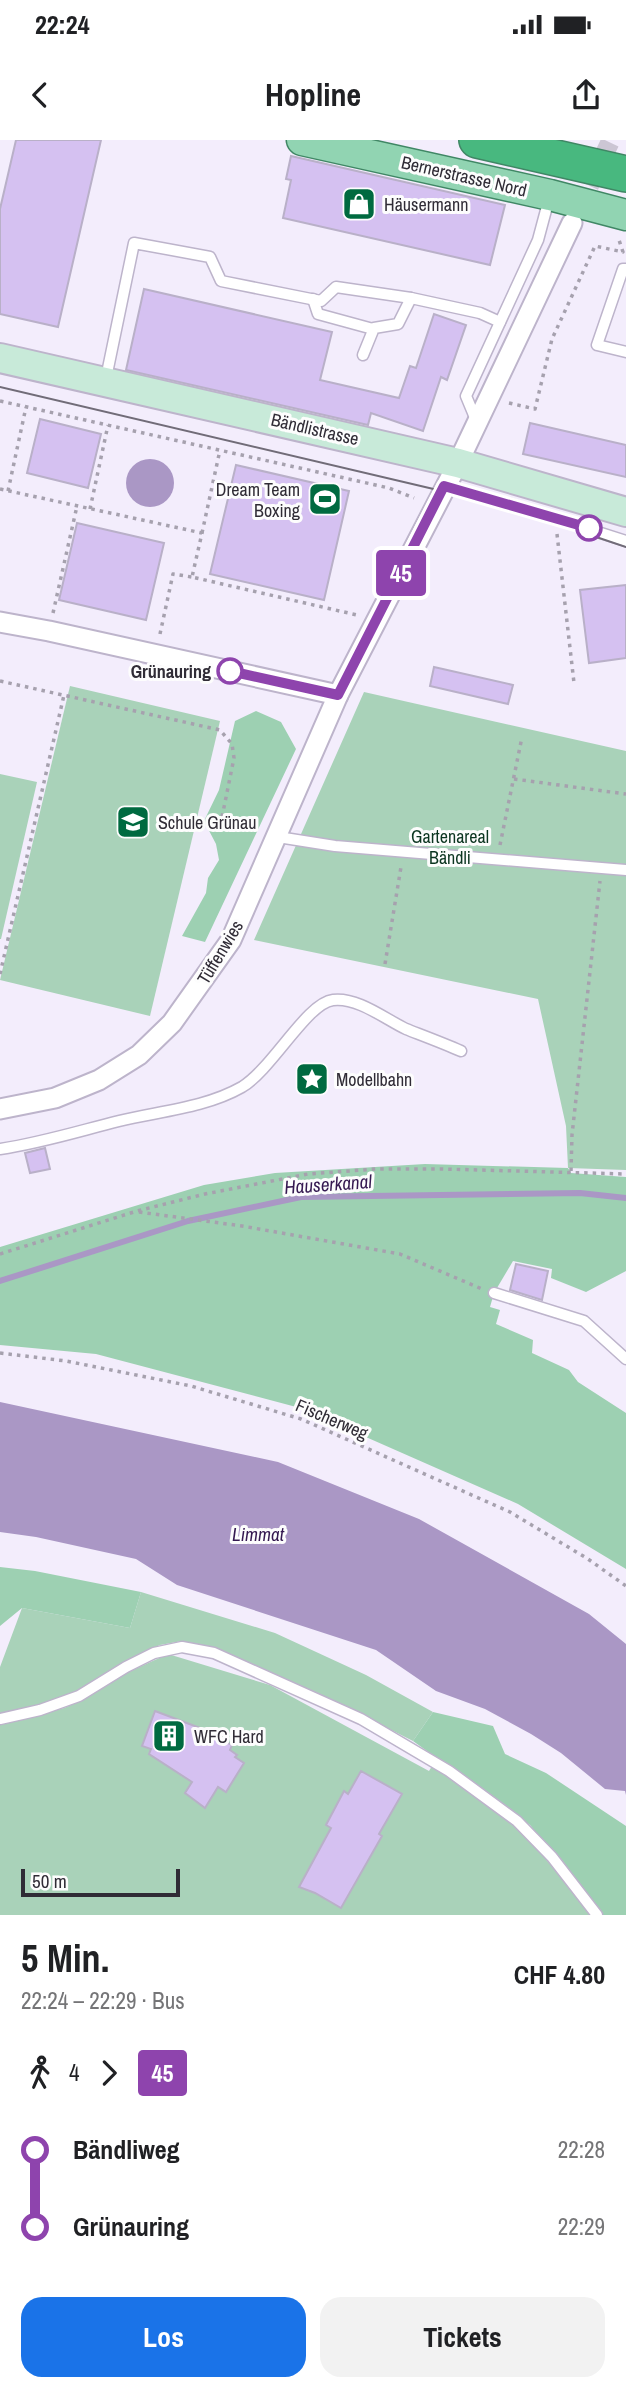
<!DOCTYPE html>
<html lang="de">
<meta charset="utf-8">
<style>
:root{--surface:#fff;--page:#f2f2f2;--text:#202124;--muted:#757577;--accent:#1a73e8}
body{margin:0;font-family:"Archivo Narrow",sans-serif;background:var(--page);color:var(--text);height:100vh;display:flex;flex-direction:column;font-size:26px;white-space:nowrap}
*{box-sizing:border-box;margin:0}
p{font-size:23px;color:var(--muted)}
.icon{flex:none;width:38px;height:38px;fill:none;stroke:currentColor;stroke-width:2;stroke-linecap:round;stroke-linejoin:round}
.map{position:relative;height:1775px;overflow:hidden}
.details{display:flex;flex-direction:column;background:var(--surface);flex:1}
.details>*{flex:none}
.badge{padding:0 14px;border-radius:5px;font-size:24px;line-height:46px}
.scale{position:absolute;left:21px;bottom:18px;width:159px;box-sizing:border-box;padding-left:7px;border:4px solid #302c36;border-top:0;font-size:19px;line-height:24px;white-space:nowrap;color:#302c36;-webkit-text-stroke:5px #fdfdfd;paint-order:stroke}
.map>.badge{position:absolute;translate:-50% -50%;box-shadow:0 0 0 4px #fff}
.legs{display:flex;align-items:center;gap:10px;height:77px;padding:0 21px;font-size:23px}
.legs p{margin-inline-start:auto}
.head{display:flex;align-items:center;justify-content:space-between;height:119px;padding:0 21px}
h1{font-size:38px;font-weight:700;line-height:52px}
.cta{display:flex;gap:14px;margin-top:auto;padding:14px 21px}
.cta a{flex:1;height:80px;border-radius:21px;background:var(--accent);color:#fff;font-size:28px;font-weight:700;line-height:80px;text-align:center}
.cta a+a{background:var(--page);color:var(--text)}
ul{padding:0 21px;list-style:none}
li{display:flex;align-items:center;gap:24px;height:77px;font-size:26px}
li i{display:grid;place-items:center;width:10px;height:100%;margin:0 9px;background:currentColor}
li i::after{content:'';width:18px;height:18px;margin:-9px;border:5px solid;border-radius:50%;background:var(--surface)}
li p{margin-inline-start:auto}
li:first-child i{background:linear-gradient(#0000 50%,currentColor 0)}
li:last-child i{background:linear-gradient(currentColor 50%,#0000 0)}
.status{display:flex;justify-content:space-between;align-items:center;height:49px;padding:0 35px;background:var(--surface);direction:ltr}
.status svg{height:19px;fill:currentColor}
header{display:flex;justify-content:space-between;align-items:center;height:91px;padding:0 21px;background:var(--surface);font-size:32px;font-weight:700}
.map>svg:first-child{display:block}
.green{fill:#a9d2b9}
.forest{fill:#9dd0b2}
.water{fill:#aa97c5}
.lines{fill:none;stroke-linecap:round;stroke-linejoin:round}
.stream{stroke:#aa97c5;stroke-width:6}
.building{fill:#d5c1f1;stroke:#b9b0c8;stroke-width:2}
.street-tunnel{stroke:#ccc6d4;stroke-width:19;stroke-dasharray:19 10;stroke-linecap:butt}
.lane-casing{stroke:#bdb4cb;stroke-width:13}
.street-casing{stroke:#bdb4cb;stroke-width:23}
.secondary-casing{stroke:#bdb4cb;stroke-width:32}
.primary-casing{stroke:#408765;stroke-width:33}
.highway-casing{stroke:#408765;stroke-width:38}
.path{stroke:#a6a1ae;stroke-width:3.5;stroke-dasharray:3.5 5;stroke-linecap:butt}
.lane{stroke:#fff;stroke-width:10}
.street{stroke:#fff;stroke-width:19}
.secondary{stroke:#c8ead9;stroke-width:28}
.primary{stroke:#91d4b2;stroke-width:30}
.highway{stroke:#48b87f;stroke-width:35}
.tram{stroke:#716c78;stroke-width:2}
.line-1-casing{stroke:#fff;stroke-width:16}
.line-1{stroke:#8e44ad;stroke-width:10}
.stop-1-dot{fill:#fff;stroke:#8e44ad;stroke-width:3.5}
.labels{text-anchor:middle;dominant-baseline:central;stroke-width:6;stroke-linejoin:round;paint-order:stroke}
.street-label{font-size:18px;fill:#302c36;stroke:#fdfdfd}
.poi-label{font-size:18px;fill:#302c36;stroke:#fdfdfd;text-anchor:start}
.stop-label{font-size:18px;font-weight:bold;fill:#302c36;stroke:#fdfdfd;text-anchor:end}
.park-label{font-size:18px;fill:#0c3621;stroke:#fdfdfd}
.water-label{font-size:19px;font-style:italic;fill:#351951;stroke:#fdfdfd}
</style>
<div class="status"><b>22:24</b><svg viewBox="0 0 49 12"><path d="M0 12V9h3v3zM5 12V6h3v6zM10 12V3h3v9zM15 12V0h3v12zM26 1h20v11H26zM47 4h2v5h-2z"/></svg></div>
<header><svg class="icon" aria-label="back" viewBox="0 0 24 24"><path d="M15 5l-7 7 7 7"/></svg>Hopline<svg class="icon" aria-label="share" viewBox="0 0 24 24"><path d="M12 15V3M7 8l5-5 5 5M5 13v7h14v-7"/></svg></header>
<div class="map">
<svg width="626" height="1775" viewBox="0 0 626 1775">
<rect width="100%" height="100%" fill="#f3edfc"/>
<!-- green -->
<g class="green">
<polygon points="70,546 220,581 150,876 0,840"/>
<polygon points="364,552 626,611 626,1030 568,1028 566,986 538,859 254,800"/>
<polygon points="0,634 37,642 1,799 0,799"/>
<polygon points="141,1452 275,1493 366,1535 433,1572 413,1601 322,1555 215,1508 182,1501 160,1505 140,1514 121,1524 76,1553 53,1561 0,1575 0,1527 22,1468 130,1488"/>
<polygon points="168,1514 270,1545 429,1631 432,1626 478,1657 529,1698 591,1775 0,1775 0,1585 64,1568 83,1560 124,1534"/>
</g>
<!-- forest -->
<g class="forest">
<polygon points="256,571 281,582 296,609 205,802 182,796 206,753 208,738 219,720 216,704 204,681 219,650 235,581"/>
<polygon points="425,1024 568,1028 571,1033 626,1037 626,1131 586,1152 551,1138 552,1129 513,1121 494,1153 490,1167 500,1170 496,1184 533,1200 532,1213 569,1230 578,1242 626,1273 626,1429 518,1364 300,1268 96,1214 0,1205 0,1107 204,1045 275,1033"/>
<polygon points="0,1427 35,1431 141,1452 130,1488 22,1468 0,1486"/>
<polygon points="433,1572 493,1586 505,1614 546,1633 626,1686 626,1775 603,1775 530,1685 413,1601"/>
</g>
<!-- water -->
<g class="water">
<circle cx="150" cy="343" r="24"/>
<polygon points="0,1262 278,1322 419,1379 589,1474 626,1504 626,1655 625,1651 605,1649 561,1613 531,1594 485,1569 436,1551 376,1510 177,1445 136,1419 36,1397 0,1392"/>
</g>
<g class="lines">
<!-- stream -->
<polyline class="stream" points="0,1141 188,1081 301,1057 580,1053 626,1058"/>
</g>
<!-- building -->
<g class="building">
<polygon points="16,0 101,0 58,187 0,174 0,69"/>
<polygon points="291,16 505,65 490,125 283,78 291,40 286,39"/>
<polygon points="144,149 332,192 320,240 399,258 410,226 416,228 434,174 466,185 447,240 441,237 423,291 371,273 368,285 126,230"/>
<polygon points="40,279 101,294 88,348 27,333"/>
<polygon points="530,283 626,305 626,337 523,314"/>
<polygon points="236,325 349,351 324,460 210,434"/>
<polygon points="77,383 164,403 146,480 59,460"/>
<polygon points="626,445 626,518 589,523 580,450"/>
<polygon points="434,527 513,545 508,564 430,546"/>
<polygon points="45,1008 50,1029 30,1033 25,1013"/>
<polygon points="516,1124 548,1131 542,1160 510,1150"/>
<polygon points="155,1571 200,1588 232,1605 230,1610 237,1615 235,1617 244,1623 226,1652 218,1647 205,1668 185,1653 192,1642 149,1614 151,1609 142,1606"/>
<polygon points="361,1631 402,1654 379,1694 382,1696 341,1768 315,1753 299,1747 331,1688 326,1685 344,1651 348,1654"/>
</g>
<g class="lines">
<!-- street-tunnel -->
<polyline class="street-tunnel" points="577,72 611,0"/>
<defs>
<g id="lane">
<polyline points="626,129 623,129 597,205 626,212"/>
<polyline points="313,159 318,174 373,189"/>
<polyline points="363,215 374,188 398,184 411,158"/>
<polyline points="106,238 134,103 210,117 221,141 321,161 336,147 411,158 480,173 500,182"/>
<polyline points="476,280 466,256 538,100 549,59"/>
<polyline points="446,347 510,364 626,401"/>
<polyline points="278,697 335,706 626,730"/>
<path d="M0 1009C41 1003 79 991 119 981 160 971 205 968 242 947 272 929 307 863 333 860 358 857 385 879 406 889 424 896 443 903 461 911"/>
<polyline points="494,1153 584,1181 626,1219"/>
<polyline points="0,1579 40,1570 79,1556 126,1527 154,1513 182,1507 214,1513 361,1579 449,1631 517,1681 552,1717 597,1775"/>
</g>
<g id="street">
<polyline points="0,482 49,491 338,555"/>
<polyline points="0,969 55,958 99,940 139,915 172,883 231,800 338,555 458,323 572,83"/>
</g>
<polyline id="secondary" points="0,218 458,323 626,372"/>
<polyline id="primary" points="302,0 550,55 626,75"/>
<polyline id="highway" points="477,0 626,34"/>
</defs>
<!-- lane casing -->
<use href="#lane" class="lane-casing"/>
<!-- street casing -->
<use href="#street" class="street-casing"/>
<!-- secondary casing -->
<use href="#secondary" class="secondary-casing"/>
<!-- primary casing -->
<use href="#primary" class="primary-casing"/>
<!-- highway casing -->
<use href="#highway" class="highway-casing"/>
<!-- path -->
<g class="path">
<polyline points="0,261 389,348 414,358"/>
<polyline points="509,263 535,269 552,199 595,106 623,112 619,100"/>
<polyline points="0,349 202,393 192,437 357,475"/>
<polyline points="8,351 26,267"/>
<polyline points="90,369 108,285"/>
<polyline points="202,393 220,310"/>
<polyline points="557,394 574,543"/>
<polyline points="53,473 77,366"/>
<polyline points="160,494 173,434 192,437"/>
<polyline points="0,541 220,590 232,604 234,618 221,682"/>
<polyline points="514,639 626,654"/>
<polyline points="500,705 522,597"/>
<polyline points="385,824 401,727"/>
<polyline points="0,834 64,555"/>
<polyline points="571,1031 572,995 600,741"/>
<polyline points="139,1072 242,1086 400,1114 482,1149"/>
<polyline points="0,1114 137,1071 205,1054 308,1034 376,1029 443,1029 626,1034"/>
<polyline points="0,1213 66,1221 191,1246 301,1279 510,1372 588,1419 626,1446"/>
</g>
<!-- lane -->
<use href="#lane" class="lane"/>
<!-- street -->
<use href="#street" class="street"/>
<!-- secondary -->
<use href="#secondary" class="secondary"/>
<!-- primary -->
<use href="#primary" class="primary"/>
<!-- highway -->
<use href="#highway" class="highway"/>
<!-- tram -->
<polyline class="tram" points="0,247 442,351 546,380 626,407"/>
</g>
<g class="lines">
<defs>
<polyline id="line-1" points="230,531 338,555 444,346 589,388"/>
</defs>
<!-- line-1 casing -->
<use href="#line-1" class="line-1-casing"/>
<!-- line-1 -->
<use href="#line-1" class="line-1"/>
</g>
<!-- icons -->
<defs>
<symbol id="shop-square" viewBox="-11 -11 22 22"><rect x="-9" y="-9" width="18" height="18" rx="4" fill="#006a40" stroke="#fdfdfd"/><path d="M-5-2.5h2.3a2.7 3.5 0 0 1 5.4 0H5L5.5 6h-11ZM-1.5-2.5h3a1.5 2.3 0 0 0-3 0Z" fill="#fff"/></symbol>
<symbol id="stadium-square" viewBox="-11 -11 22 22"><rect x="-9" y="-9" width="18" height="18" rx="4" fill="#006a40" stroke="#fdfdfd"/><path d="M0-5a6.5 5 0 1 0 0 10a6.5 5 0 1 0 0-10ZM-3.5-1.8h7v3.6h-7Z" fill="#fff"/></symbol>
<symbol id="school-square" viewBox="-11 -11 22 22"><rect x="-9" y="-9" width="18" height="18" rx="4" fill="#006a40" stroke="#fdfdfd"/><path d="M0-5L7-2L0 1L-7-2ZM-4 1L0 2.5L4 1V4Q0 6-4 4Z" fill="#fff"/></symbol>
<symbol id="sight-square" viewBox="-11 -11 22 22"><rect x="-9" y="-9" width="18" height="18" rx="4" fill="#006a40" stroke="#fdfdfd"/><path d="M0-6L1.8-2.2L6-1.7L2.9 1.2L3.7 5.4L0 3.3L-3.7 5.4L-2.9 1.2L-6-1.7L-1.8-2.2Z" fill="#fff"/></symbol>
<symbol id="building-square" viewBox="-11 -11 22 22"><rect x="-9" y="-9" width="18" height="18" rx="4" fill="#006a40" stroke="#fdfdfd"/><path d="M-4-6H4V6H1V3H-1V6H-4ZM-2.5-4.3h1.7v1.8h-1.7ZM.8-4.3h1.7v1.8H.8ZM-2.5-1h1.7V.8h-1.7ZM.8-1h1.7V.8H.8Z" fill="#fff"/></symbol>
</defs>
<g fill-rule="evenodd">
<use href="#shop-square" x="340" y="45" width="38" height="38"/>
<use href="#stadium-square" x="306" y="340" width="38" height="38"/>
<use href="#school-square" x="114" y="663" width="38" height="38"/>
<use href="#sight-square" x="293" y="920" width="38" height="38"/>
<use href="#building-square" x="150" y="1577" width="38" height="38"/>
</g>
<!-- markers -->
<g class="stop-1-dot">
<circle cx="589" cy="388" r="12"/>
<circle cx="230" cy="531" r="12"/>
</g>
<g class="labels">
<!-- street labels -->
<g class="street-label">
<text transform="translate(464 36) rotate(13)">Bernerstrasse Nord</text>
<text transform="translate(315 289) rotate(13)">Bändlistrasse</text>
<text transform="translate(220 812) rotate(-59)">Tüffenwies</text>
<text transform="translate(332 1279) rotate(23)">Fischerweg</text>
</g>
<!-- poi labels -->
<g class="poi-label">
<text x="384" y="64">Häusermann</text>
<text x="300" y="349" text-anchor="end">Dream Team<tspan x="300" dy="21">Boxing</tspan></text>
<text x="158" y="682">Schule Grünau</text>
<text x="336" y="939">Modellbahn</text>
<text x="194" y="1596">WFC Hard</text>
</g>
<!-- stop labels -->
<g class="stop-label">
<text x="211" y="531">Grünauring</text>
</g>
<!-- park labels -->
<g class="park-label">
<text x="450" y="696">Gartenareal<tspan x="450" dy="21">Bändli</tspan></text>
</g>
<!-- water labels -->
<g class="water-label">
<text transform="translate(328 1044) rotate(-4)">Hauserkanal</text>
<text x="258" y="1394">Limmat</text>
</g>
</g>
</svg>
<div class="scale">50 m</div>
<b class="badge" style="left:401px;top:433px;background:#8e44ad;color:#fff">45</b>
</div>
<section class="details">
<div class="head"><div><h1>5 Min.</h1><p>22:24 – 22:29 · Bus</p></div><b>CHF 4.80</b></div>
<div class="legs"><svg class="icon" aria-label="walk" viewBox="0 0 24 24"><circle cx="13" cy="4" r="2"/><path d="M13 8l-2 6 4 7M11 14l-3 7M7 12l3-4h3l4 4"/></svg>4<svg class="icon" aria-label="forward" viewBox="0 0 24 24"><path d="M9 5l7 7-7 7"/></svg><b class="badge" style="background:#8e44ad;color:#fff">45</b></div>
<ul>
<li><i style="color:#8e44ad"></i><b>Bändliweg</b><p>22:28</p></li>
<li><i style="color:#8e44ad"></i><b>Grünauring</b><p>22:29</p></li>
</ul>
<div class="cta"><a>Los</a><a>Tickets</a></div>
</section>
